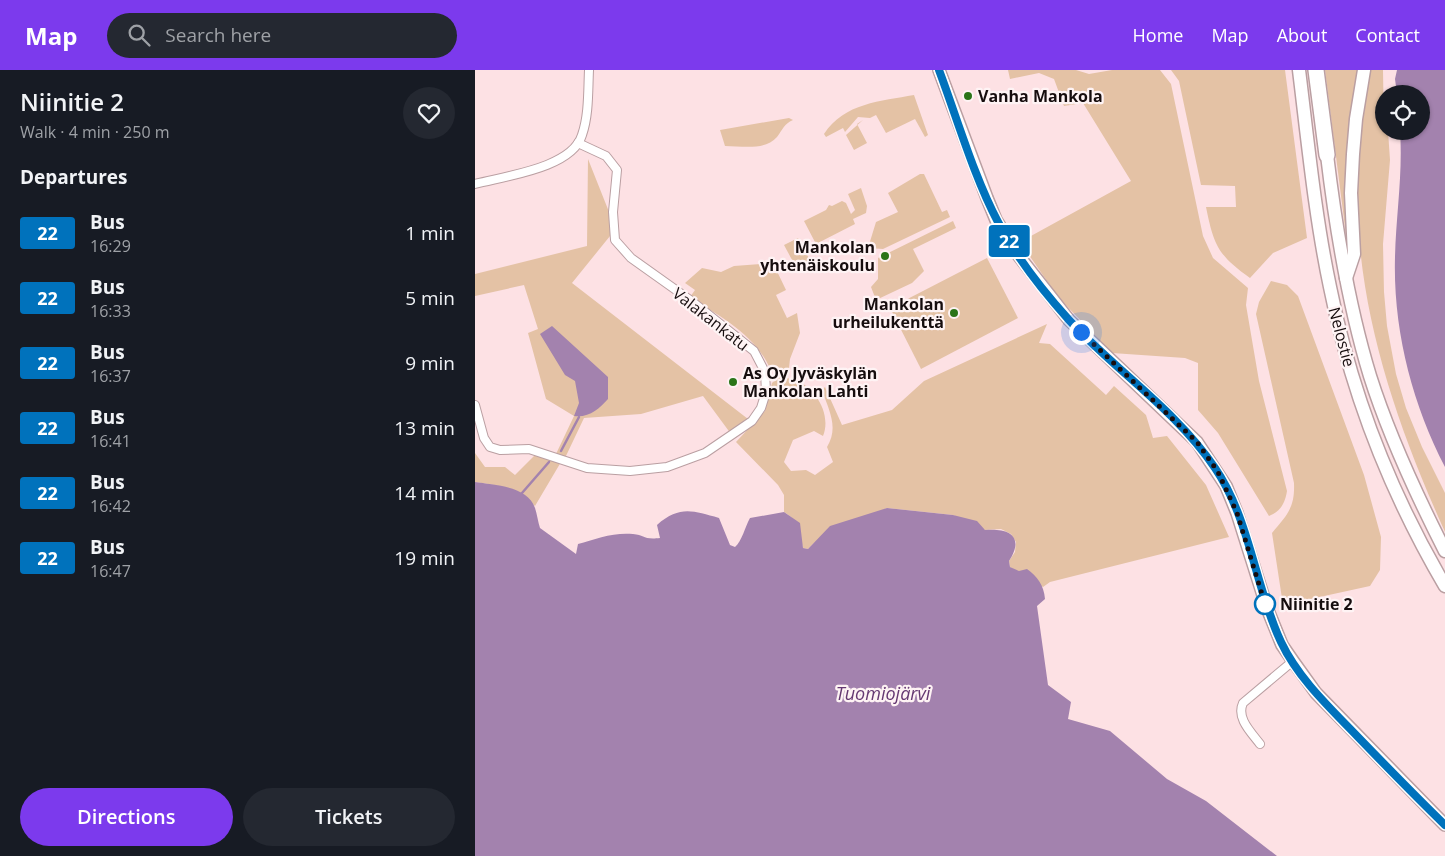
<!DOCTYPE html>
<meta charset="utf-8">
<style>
:root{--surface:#171b24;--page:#242831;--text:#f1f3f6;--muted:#9ea1a6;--accent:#7c3aed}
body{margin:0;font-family:"Open Sans",sans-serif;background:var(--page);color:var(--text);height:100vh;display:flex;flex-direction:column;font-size:19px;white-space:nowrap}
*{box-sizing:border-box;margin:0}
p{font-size:16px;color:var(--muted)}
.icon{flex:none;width:28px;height:28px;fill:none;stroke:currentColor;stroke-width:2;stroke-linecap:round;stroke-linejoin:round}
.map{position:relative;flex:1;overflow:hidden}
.sheet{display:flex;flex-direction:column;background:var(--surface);width:475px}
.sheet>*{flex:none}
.badge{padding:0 10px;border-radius:4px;font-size:18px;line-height:32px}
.buttons{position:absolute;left:900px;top:15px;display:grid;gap:10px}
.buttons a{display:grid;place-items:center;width:55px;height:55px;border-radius:50%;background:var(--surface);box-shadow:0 1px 4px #0004;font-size:25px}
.you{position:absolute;width:25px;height:25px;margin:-12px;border:4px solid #fff;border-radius:50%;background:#1a73e8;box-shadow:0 0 0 8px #1a73e833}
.map>.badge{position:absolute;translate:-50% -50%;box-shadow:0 0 0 2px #fff}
h2{padding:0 20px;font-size:19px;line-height:45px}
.round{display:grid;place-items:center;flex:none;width:52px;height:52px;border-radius:26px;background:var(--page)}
.head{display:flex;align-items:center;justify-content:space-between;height:85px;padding:0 20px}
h1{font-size:24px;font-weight:600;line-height:38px}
.action{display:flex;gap:10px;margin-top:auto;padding:10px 20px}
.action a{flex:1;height:58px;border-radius:30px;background:var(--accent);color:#fff;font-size:20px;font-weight:600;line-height:58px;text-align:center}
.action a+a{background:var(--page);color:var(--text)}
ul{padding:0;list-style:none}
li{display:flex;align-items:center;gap:15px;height:65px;padding:0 20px}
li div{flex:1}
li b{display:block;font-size:19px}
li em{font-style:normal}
li .badge{min-width:55px;font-weight:700;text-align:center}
header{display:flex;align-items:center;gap:30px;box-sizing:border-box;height:70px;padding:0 25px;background:var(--accent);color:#fff}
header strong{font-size:24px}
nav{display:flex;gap:28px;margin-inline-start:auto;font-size:18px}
.search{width:350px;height:45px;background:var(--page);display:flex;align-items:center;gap:12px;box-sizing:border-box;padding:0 18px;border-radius:28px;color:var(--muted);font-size:19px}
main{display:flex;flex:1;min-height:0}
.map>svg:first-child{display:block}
.green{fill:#e4c2a5}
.water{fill:#a382ae}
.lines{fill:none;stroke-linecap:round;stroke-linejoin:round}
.stream{stroke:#a382ae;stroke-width:2.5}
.minor-casing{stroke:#ba9fa2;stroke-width:10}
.secondary-casing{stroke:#ba9fa2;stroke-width:14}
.trunk-casing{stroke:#ba9fa2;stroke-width:15}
.motorway-casing{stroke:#ba9fa2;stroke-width:18}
.minor{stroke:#fff;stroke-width:8}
.secondary{stroke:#fff;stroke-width:11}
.trunk{stroke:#fff;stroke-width:12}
.motorway{stroke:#fff;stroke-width:15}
.line-casing{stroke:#fff;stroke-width:11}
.line{stroke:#0072bc;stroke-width:8}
.walk{stroke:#160d0e;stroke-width:5;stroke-dasharray:0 9}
.poi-dot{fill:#2b7418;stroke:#fef3f4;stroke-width:2}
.stop-dot{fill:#fff;stroke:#0072bc;stroke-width:2.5}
.labels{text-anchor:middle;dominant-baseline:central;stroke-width:4.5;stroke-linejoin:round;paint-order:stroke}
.poi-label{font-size:16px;font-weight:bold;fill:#160d0e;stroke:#fef3f4;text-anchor:start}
.street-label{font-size:16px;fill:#160d0e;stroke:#fef3f4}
.stop-label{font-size:16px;font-weight:bold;fill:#160d0e;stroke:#fef3f4;text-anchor:start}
.water-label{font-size:18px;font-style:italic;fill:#653872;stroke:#fef3f4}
</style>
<header>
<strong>Map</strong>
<div class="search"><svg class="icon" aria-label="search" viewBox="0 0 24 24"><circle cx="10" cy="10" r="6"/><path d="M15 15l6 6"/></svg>Search here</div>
<nav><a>Home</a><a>Map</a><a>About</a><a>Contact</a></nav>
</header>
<main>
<section class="sheet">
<div class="head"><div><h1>Niinitie 2</h1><p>Walk · 4 min · 250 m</p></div><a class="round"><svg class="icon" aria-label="heart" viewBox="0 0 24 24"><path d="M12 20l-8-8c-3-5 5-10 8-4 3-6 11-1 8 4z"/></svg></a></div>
<h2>Departures</h2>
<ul>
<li><span class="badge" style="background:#0072bc;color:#fff">22</span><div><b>Bus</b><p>16:29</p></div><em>1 min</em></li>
<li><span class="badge" style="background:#0072bc;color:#fff">22</span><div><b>Bus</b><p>16:33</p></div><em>5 min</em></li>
<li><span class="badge" style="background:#0072bc;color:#fff">22</span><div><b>Bus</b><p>16:37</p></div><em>9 min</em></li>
<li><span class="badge" style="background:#0072bc;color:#fff">22</span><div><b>Bus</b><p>16:41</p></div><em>13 min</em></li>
<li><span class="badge" style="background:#0072bc;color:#fff">22</span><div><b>Bus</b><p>16:42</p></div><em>14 min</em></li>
<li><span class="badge" style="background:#0072bc;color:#fff">22</span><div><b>Bus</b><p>16:47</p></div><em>19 min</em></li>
</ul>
<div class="action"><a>Directions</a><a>Tickets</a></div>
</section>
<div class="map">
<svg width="970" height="786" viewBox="0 0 970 786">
<rect width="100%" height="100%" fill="#fde1e4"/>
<!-- green -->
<g class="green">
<path d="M533 0H601L614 4 637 0H685L696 14 728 166 738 188 773 218 771 235 784 311 812 421C810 433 806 441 794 446L743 363 723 340V293L710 288 637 283 583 227 545 172 656 111 608 33 589 36 579 9 564 3 535 9Z"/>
<path d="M696 0H810L832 168 798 183 775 208C743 185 739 176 731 137H761L760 116 726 115 704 11Z"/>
<polygon points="850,0 884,0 872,173"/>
<path d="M894 0H908L909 61H913L915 90 908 174 909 222 912 256 921 304 931 338 947 377 970 423V462C902 311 860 167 894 0Z"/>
<path d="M439 25 453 65 450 67 440 49 411 63 401 45 395 48 383 47 370 62 368 58 351 67 349 64C369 33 406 31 439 25Z"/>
<path d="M314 48 318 50C309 54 308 59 302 67 290 81 267 76 250 76L245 60Z"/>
<polygon points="388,50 382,54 392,73 379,80 371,65"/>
<polygon points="113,89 142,162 135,166 97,213 273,349 256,364 228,326 166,344 109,348 90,388 81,384 99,346 71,329 53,263 63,259 49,215 0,226 0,204 112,176"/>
<polygon points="445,104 449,104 467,142 472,140 475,147 408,179 393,178 401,152 423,142 413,123"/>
<polygon points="386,118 392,136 391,143 378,149 380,154 341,174 329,151 351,140 354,135 357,136 367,131 371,133 376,144 380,140 373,124"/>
<polygon points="478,151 481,158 438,179 449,201 437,213 401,230 396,217 403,209 403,188"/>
<polygon points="323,168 337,194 323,201 309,175"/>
<polygon points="512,188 543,248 446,299 415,238"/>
<path d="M298 193 311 220 301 225 312 248 322 243 325 263 315 289 314 298 303 301 295 299C281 265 244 246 215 227L220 220 210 213 227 198 246 202 259 196Z"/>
<path d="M796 211 812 215 823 226 889 405 906 467 905 500 895 516 808 535 797 463C812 445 820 438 819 413L781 244 784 232Z"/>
<path d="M572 254 564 273 575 274 631 325 639 316 671 345 678 368 692 366 731 415 754 467 575 512 568 517 535 497 534 491 540 482 541 472 536 464 526 459 510 460 478 445 412 438 339 473 333 479 328 478C323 458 329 455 309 442V425L303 415 261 372 290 341 297 313 303 307C308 308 313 308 318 309 340 316 357 344 348 366L339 361 318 370 309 392 316 401 331 400 340 405 358 392 352 377C364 357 354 341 347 320L350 317 367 355 417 340 449 311Z"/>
<path d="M0 383 10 397H30L40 405 61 384 86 392 60 436C40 417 26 416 0 412Z"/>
</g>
<!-- water -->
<g class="water">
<path d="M922 0H970V397C937 333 918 260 920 187 921 145 928 103 925 61H946V24H922L920 9Z"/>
<path d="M77 256 133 307V329C124 339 114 348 99 346L104 333 100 311 90 305 65 264Z"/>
<path d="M0 412C19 415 53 416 60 438 62 444 63 452 65 458L101 484 103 474C120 469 139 462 158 464 170 465 168 470 185 468L182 455C205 435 218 441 244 448L255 475 260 477C267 471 270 457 275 448L309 442 325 453 328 478 333 479 355 456 412 438 478 445 502 451 510 460C534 458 550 466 534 491L535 497 544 501 552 499C562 506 569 515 570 529L562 536 573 615 596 632 593 649 635 661 692 709 731 731 802 786H0Z"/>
</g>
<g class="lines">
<!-- stream -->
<g class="stream">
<polyline points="86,381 104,347"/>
<polyline points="47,423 74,392"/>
</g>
<defs>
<g id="minor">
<path d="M0 114C30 106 97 98 107 65 114 45 113 21 114 0"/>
<polyline points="0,335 9,368 15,377 25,380 54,379 112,398 155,401 192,397 230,383 277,351 286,338 291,322 290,302 279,281 215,230 156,188 140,170 138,142 142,100 131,86 103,73"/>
<path d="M785 674C776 662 761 648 768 633L818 591"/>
</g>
<polyline id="secondary" points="464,0 512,128 521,150 543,185 594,250 722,372 751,416 762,443 792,538 807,575 818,591 841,623 970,755"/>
<g id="trunk">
<path d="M824 0C833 73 840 146 855 217 876 322 916 424 970 516"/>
<path d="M852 85C861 160 873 234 895 306 914 366 941 424 970 481"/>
<polyline points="871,208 879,184 876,123 878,84 881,49 889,0"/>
</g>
<polyline id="motorway" points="841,0 852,85"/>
</defs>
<!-- minor casing -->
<use href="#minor" class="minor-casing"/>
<!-- secondary casing -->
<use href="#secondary" class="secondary-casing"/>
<!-- trunk casing -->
<use href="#trunk" class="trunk-casing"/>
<!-- motorway casing -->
<use href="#motorway" class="motorway-casing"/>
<!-- minor -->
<use href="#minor" class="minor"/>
<!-- secondary -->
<use href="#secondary" class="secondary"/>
<!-- trunk -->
<use href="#trunk" class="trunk"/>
<!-- motorway -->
<use href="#motorway" class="motorway"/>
</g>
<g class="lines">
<defs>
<path id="line" d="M464 0C482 48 499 107 523 152 541 187 567 220 594 250 641 301 701 340 740 398 775 449 780 517 806 572 823 608 854 637 882 666 911 696 940 726 970 755"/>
</defs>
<!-- line casing -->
<use href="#line" class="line-casing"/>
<!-- line -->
<use href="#line" class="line"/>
<!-- walk -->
<polyline class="walk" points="606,262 722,372 743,402 762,443 790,534"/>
</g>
<!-- markers -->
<g class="poi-dot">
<circle cx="493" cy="26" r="5"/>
<circle cx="410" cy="186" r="5"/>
<circle cx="479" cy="243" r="5"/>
<circle cx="258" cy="312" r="5"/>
</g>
<circle class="stop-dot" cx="790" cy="534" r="10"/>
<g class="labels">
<!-- poi labels -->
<g class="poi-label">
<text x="503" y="26">Vanha Mankola</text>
<text x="400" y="177" text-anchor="end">Mankolan<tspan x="400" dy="18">yhtenäiskoulu</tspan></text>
<text x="469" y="234" text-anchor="end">Mankolan<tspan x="469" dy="18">urheilukenttä</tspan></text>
<text x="268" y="303">As Oy Jyväskylän<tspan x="268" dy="18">Mankolan Lahti</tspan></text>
</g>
<!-- street labels -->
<g class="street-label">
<text transform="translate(236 249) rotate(38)">Valakankatu</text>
<text transform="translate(867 267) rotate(75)">Nelostie</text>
</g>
<!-- stop labels -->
<g class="stop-label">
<text x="805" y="534">Niinitie 2</text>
</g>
<!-- water labels -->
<g class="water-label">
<text x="408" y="623">Tuomiojärvi</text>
</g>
</g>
</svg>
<div class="buttons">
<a><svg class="icon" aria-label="locate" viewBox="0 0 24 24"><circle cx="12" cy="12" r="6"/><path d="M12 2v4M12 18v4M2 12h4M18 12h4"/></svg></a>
</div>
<div class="you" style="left:606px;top:262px"></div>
<b class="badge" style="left:534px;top:171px;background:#0072bc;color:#fff">22</b>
</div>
</main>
